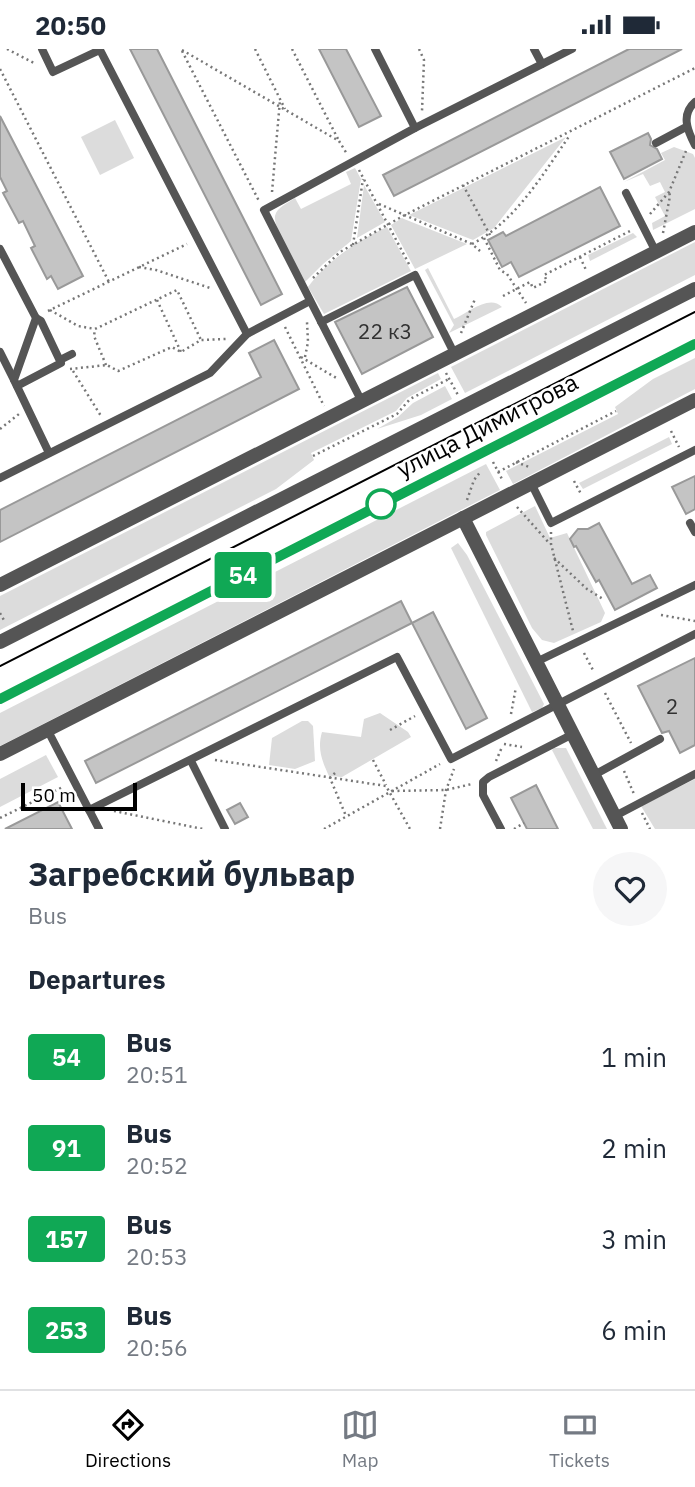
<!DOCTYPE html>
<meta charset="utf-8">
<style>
:root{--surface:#fff;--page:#f6f6f7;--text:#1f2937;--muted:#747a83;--line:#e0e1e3;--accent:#000}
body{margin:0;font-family:"IBM Plex Sans",sans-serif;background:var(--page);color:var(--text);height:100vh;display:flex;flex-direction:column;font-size:26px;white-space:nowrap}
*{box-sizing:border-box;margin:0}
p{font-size:23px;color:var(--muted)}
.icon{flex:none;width:38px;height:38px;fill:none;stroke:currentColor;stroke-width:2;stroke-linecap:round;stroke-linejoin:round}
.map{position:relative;height:780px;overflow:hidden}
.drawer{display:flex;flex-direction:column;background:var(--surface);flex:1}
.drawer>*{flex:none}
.badge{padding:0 14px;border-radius:5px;font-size:24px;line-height:46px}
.scale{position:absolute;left:21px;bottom:18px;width:116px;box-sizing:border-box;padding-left:7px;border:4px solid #000;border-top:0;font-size:19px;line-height:24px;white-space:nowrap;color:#000;-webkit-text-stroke:5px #fff;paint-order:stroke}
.map>.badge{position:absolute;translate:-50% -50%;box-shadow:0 0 0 4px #fff}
h2{padding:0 28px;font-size:26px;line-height:63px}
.round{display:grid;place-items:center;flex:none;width:74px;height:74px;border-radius:37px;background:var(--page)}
.headline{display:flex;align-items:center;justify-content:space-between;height:119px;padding:0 28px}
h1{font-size:33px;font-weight:700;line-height:52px}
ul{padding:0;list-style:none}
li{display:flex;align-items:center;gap:21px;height:91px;padding:0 28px}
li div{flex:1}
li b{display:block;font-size:26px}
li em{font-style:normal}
li .badge{min-width:77px;font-weight:700;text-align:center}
.status{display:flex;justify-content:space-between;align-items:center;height:49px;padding:0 35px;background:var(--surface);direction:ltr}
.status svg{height:19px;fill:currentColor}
.tabs{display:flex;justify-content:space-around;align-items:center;height:98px;border-top:2px solid var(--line);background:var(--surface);font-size:19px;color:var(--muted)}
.tabs a{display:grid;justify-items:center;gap:4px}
.tabs .active{color:var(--accent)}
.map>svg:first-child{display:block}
.green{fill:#dcdcdc}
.building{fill:#c4c4c4;stroke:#999;stroke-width:2}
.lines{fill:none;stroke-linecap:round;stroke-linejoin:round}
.path{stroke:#777;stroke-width:2.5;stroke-dasharray:2 3.5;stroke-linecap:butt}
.service{stroke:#555;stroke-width:8}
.minor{stroke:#555;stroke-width:14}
.tertiary{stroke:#555;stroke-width:14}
.tram{stroke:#000;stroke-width:2}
.line-casing{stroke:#fff;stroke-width:16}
.line{stroke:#10a855;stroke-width:10}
.stop-dot{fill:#fff;stroke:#10a855;stroke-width:3.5}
.labels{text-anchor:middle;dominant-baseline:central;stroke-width:5;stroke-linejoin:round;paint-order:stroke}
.number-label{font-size:21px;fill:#313131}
.street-label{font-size:24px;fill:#000;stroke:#fff}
</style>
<div class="status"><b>20:50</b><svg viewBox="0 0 49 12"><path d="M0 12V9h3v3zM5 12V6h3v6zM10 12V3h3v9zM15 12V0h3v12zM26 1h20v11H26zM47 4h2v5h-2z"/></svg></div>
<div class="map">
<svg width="695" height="780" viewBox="0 0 695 780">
<rect width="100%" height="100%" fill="#fff"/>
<!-- green -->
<g class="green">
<polygon points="115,71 134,109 100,126 81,88"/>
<polygon points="566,88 494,179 473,191 409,166"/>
<polygon points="674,98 693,105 695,109 695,160 653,181 652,174 665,167 655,148 665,143 660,133 650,137 643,125 624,133 665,111 661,104"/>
<path d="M355 119 361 130 351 192 323 215 305 233C299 220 273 180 275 167 277 158 288 154 295 149L301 160 351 135 346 123Z"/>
<polygon points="364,136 385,173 357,189"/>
<polygon points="402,169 404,170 467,195 415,220 391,176"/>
<path d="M387 178 411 222 324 265 308 238C327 212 358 191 387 178Z"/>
<polygon points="633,184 637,188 590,212 588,206"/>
<polygon points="695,193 695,226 465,344 451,318"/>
<path d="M428 219 454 270C468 264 489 245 502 258L449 284 454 276 425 221Z"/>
<polygon points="695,309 695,340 513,435 506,422 618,365 615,358 653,330"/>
<polygon points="438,324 441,330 407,349 396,362 311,404 314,411 276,440 0,581 0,547"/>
<polygon points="445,337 452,350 421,366 377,380 398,368 413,354"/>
<polygon points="669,388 672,395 583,440 579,434"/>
<polygon points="486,415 500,441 0,697 0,664"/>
<polygon points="535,457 550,489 567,484 605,564 601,573 554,594 542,591 532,579 486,486 486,483"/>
<polygon points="458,494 467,506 544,655 542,659 532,663 451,499"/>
<path d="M380 664 408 683 411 688 342 728 329 727C322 712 317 700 322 683L361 688 364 670Z"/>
<polygon points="302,672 308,672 313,677 315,712 295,720 269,716 272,689"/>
<polygon points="554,699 566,699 607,780 593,780 552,701"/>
<polygon points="46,706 58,728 0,758 0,730"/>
<polygon points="695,730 695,780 655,780 641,757"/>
</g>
<!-- building -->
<g class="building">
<polygon points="130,0 157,0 282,245 261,256"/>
<polygon points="319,0 346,0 381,67 359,78"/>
<polygon points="629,0 682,0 394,147 383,126"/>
<polygon points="0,67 83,227 58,240 51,227 47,230 31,199 35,197 23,172 19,174 3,144 7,142 0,128"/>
<polygon points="648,84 651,90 650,96 657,100 662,110 624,130 610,103"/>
<polygon points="600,138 620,177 519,228 511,213 502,218 488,191 503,183 506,187"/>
<polygon points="407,238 433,288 362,325 335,273"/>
<polygon points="274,291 299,340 0,493 0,461 261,328 249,304"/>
<polygon points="695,427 695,460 686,465 672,438"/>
<polygon points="599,474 632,535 650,526 657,539 615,561 599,531 596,533 576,497 574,498 570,490 578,480 588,480"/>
<polygon points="401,552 412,574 96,734 85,712"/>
<polygon points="433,563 487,669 466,680 412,574"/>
<polygon points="695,609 695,696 680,704 669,682 662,684 638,637"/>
<polygon points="536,736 558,780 527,780 511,749"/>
<polygon points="58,753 72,780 5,780"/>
<polygon points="240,754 248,768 235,775 227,761"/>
</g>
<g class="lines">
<!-- path -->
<g class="path">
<polyline points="7,0 34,14"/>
<polyline points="255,0 285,60"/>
<polyline points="292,0 339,92"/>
<polyline points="419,0 424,11 422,62"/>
<polyline points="182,1 339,92 347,105"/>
<polyline points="182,2 259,152"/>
<polyline points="0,20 109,233"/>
<polyline points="359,121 410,217"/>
<polyline points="463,136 490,186"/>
<polyline points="272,143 280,51"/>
<polyline points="379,155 472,195 480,202"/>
<polyline points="650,165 669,143 686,102"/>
<polyline points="663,184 670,147 669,143"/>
<polyline points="484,189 500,221 507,225 526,254"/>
<path d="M472 195C516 172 543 125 570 86"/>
<polyline points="353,196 363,130"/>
<polyline points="580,208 586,221"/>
<polyline points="139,218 156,221 210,239"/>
<polyline points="313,229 340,203 403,167 695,19"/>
<polyline points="503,247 530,233 533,239 547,232 544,226 632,181"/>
<polyline points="157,251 181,303"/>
<polyline points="50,261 78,277 95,280"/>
<polyline points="48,262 187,195"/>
<polyline points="285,278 324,357"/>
<polyline points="461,284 475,250"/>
<polyline points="301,308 338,330"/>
<polyline points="305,308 308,293 307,273"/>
<polyline points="106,316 94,287 95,280 177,241 201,291"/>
<polyline points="70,320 107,316 118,322 172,298 181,303 201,291 226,290"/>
<polyline points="73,322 101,367"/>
<polyline points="446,324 458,346"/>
<polyline points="0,380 19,365"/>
<polyline points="671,382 679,398"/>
<polyline points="313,407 397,365 410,350 449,330"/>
<polyline points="493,413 503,432"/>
<polyline points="516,413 529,418"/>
<polyline points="498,423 616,362"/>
<polyline points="574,432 581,445"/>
<polyline points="467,451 474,431 481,422"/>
<polyline points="517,458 550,495"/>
<polyline points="551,483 551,495 573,582"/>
<polyline points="554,509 587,540 603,550"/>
<polyline points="0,564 5,573"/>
<polyline points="661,566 695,572"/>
<polyline points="584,604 594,623"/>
<polyline points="605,644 631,694"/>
<polyline points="511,665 516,638"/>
<polyline points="390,681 415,667"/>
<polyline points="504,695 522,698"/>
<polyline points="215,711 386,737 410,780"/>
<polyline points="373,711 386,736"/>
<polyline points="496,712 502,698"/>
<polyline points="624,722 634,745"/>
<polyline points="335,724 330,729 346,767"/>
<polyline points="392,742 446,741 472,735"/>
<polyline points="114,762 203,780"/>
<polyline points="642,764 650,780"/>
<polyline points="0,769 63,738"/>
<polyline points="324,780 440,715"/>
<polyline points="440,780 446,741 454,720"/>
<polyline points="514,780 524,774"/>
</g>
<!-- service -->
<g class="service">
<polyline points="42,0 53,23 100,1 247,285"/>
<polyline points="534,0 542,15"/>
<path d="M695 53C681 65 687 81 695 96"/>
<polyline points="415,79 572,0"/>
<polyline points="656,94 686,78"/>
<polyline points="626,144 656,203"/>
<polyline points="0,200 36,269 14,331 49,404"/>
<polyline points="321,273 415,226 455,306"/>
<polyline points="0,303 14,331"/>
<polyline points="60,311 72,305"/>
<polyline points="17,337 61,314 41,272 36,269"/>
<polyline points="362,353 264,161 415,79 375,0"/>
<polyline points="0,429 210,324 247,285 310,252"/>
<polyline points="531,434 551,474 695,401"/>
<polyline points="690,474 695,483"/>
<polyline points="536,613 695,536"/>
<polyline points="47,680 99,780"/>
<polyline points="191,712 225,780"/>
<polyline points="594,726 660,690"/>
<polyline points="89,761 397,608 451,710 695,585"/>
<polyline points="615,767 695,725"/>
<polyline points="501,780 483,746 483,733 489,728 573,685"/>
</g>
<!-- minor -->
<g class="minor">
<polyline points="463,469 621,780"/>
<polyline points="0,536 695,183"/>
<polyline points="0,705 695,351"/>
</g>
<!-- tertiary -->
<g class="tertiary">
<polyline points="0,593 695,240"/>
<polyline points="0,650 695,295"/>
</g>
<!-- tram -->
<polyline class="tram" points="0,617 695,263"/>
</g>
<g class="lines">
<defs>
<polyline id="line" points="0,650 695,295"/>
</defs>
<!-- line casing -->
<use href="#line" class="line-casing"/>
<!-- line -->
<use href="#line" class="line"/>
</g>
<!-- markers -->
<circle class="stop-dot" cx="381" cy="455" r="14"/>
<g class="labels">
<!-- number labels -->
<g class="number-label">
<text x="385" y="282">22 к3</text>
<text x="672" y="657">2</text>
</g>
<!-- street labels -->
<g class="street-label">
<text transform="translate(487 376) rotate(-27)">улица Димитрова</text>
</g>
</g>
</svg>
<div class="scale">50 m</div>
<b class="badge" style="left:243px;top:526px;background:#10a855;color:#fff">54</b>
</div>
<section class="drawer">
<div class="headline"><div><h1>Загребский бульвар</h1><p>Bus</p></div><a class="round"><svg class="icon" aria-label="heart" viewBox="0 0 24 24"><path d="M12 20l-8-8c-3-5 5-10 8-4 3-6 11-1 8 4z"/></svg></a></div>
<h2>Departures</h2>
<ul>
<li><span class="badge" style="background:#10a855;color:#fff">54</span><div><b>Bus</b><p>20:51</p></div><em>1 min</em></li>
<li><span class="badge" style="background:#10a855;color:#fff">91</span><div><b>Bus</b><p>20:52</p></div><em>2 min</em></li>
<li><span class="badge" style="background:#10a855;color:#fff">157</span><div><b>Bus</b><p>20:53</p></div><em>3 min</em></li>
<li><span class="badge" style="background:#10a855;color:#fff">253</span><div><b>Bus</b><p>20:56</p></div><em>6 min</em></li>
</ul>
</section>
<nav class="tabs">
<a class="active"><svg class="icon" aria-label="directions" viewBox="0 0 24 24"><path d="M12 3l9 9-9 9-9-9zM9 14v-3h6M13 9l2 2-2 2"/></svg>Directions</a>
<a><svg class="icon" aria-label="map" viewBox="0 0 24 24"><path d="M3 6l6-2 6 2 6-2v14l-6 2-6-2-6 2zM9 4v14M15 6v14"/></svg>Map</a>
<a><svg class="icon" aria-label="tickets" viewBox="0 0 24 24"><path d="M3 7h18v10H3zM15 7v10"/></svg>Tickets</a>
</nav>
